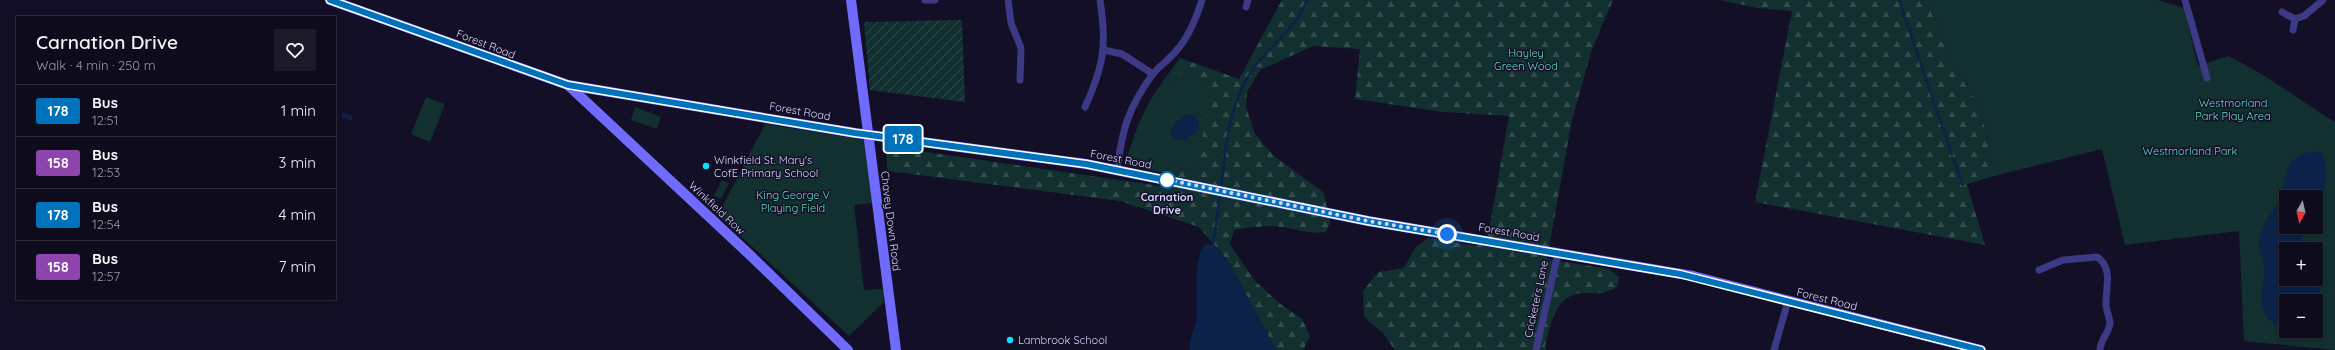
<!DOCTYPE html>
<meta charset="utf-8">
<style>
:root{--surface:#0e0b1c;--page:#1c1929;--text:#f1f3f6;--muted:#9b9ba3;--line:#2e2b3b}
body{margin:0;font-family:Quicksand,sans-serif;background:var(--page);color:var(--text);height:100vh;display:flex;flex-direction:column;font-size:15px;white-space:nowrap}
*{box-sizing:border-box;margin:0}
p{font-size:13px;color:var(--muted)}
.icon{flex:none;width:22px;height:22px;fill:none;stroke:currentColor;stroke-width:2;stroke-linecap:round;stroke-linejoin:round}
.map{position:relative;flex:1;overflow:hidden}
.drawer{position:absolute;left:16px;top:16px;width:320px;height:284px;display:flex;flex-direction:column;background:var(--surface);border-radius:0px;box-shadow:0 2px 6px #0003,0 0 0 1px var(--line)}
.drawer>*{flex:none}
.badge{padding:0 8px;border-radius:3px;font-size:14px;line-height:26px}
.needle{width:26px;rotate:188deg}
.fabs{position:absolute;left:2279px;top:190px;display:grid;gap:8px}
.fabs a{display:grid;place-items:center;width:44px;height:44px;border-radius:0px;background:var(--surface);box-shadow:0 2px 6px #0003,0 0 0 1px var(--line);font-size:20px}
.you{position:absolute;width:20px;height:20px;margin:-10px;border:3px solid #fff;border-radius:50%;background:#1a73e8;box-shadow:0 0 0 6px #1a73e833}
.map>.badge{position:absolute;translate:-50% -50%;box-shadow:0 0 0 2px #fff}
.round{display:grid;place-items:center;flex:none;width:42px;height:42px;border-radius:0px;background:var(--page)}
.headline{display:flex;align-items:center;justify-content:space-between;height:68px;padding:0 20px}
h1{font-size:19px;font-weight:600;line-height:30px}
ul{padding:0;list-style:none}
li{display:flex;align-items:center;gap:12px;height:52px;padding:0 20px;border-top:1px solid var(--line)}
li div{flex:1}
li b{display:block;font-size:15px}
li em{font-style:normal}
li .badge{min-width:44px;font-weight:700;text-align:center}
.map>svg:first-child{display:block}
.forest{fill:url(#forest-firs)}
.park{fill:#12302f;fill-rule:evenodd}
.garden{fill:url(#garden-furrows)}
.water{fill:#0c2248}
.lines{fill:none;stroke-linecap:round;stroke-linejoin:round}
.stream{stroke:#0c2248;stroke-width:2.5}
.street{stroke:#3d3a85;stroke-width:7}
.secondary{stroke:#6f6bff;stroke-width:10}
.line-casing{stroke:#fff;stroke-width:9}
.line{stroke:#0072bc;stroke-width:6}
.walk{stroke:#d9d4ff;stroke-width:4;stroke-dasharray:0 7.2}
.poi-dot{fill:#00e5ff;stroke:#130f26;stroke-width:1.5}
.stop-dot{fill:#fff;stroke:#0072bc;stroke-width:2}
.labels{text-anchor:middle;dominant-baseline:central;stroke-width:3;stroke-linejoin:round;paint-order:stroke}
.street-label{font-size:11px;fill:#d9d4ff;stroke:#130f26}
.park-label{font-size:11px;fill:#5fe0c0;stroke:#130f26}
.poi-label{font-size:11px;fill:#d9d4ff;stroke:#130f26;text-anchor:start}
.stop-label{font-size:11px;font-weight:bold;fill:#d9d4ff;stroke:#130f26}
</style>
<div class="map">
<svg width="2335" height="350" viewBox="0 0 2335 350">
<defs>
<pattern id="forest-firs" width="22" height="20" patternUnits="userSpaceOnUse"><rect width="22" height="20" fill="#12302f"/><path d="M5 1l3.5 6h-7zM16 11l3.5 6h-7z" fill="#344d4e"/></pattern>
<pattern id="garden-furrows" width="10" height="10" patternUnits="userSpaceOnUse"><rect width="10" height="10" fill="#12302f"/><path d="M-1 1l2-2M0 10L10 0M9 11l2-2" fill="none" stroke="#344d4e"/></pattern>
</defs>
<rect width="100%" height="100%" fill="#130f26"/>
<!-- forest -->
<g class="forest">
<path d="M1282 0H1613L1592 49 1572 120 1547 259 1609 269 1619 277 1617 287C1604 295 1599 293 1584 293 1555 294 1551 323 1545 346L1547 350H1395L1383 333 1364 317 1363 291 1378 272 1404 268 1415 248 1428 238 1477 246 1487 242 1509 116 1443 112 1355 99 1360 49 1313 46 1260 70 1247 92 1246 107 1255 134 1273 155 1324 193 1330 223 1326 232C1307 234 1301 230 1283 227 1267 225 1251 227 1234 230L1230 244 1254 280 1279 303 1302 319 1310 336 1303 350H1276L1228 261 1199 227 1120 201 888 171 885 146 1168 187 1171 167 1197 171 1174 83 1166 77 1180 58 1239 79Z"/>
<polygon points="1720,0 1928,0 1950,60 1981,109 1994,176 1967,184 1985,245 1755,202 1792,11 1757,8"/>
</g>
<!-- park -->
<g class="park">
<path d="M1928 0H2158L2184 8 2198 66 2228 56C2266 74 2299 100 2335 122V350L2244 341 2239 231 2125 245 2102 149 1994 176 1981 109 1950 60ZM2286 197H2316V227H2286ZM2286 249H2316V279H2286ZM2286 301H2316V331H2286Z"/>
<path d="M1182 72 1212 83 1197 171 1171 167 1170 174 1125 165C1134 132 1145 104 1166 77L1174 83Z"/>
<polygon points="426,97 445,104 430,142 411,134"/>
<polygon points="635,107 661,117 657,129 631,120"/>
<polygon points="765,124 864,140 873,203 854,205 864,290 883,289 884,302 849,336 718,215"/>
<polygon points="722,180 729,183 721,199 714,196"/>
</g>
<!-- garden -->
<polygon class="garden" points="962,20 965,102 870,90 864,22"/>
<!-- water -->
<g class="water">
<polygon points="343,112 353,116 352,121 341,117"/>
<path d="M1188 114C1197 115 1199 119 1199 128L1187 140 1173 139C1166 128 1178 118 1188 114Z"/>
<path d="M2320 151C2333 168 2323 198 2318 217L2316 218V197H2286V227H2306L2301 239 2303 249H2286V279H2316V270L2320 291 2316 303V301H2286V327C2271 328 2262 312 2261 299 2260 291 2264 283 2264 275 2265 257 2255 251 2262 230 2266 218 2277 208 2281 195 2286 181 2284 164 2299 156 2305 152 2314 152 2320 151Z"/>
<path d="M1205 244 1213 245 1228 261 1276 350H1190C1188 339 1195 330 1196 320 1198 298 1192 260 1205 244Z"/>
</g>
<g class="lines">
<!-- stream -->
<g class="stream">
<polyline points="1899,0 1952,155"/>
<polyline points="1954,160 1963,185"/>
<path d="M1221 189C1225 149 1229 103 1253 69 1270 45 1296 29 1307 0"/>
<polyline points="1213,246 1220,194"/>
</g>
<!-- street -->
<g class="street">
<polyline points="925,0 935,0"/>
<polyline points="1008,0 1011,23 1021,48 1020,80"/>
<polyline points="2185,0 2207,78"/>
<polyline points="1246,7 1248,0"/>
<polyline points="2282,12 2295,19 2304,16 2323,0"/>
<polyline points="2293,30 2295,19"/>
<polyline points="1104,50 1122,54 1153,74"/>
<path d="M1085 107C1104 65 1107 45 1100 0"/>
<path d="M1117 171C1122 129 1128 109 1152 75 1159 66 1169 60 1176 51 1189 37 1196 19 1202 0"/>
<path d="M2039 270 2063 260 2097 257C2114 267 2105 291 2106 306 2107 312 2110 318 2110 324 2108 334 2100 341 2100 350"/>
<polyline points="1536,350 1558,253"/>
<polyline points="1774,350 1788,301"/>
</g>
<!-- secondary -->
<g class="secondary">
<polyline points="330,0 568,85 855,133 1086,164 1368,221 1693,276 1981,350"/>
<polyline points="851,0 896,350"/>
<polyline points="568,85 751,256 848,350"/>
</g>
</g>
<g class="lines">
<defs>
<polyline id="line" points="330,0 568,85 855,133 1086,164 1368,221 1680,274 1981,350"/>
</defs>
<!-- line casing -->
<use href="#line" class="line-casing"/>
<!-- line -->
<use href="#line" class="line"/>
<!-- walk -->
<polyline class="walk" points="1167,180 1164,179 1368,221 1447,234"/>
</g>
<!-- markers -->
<g class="poi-dot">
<circle cx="706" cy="166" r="4"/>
<circle cx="1010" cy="340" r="4"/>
</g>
<circle class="stop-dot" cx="1167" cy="180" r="8"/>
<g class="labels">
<!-- street labels -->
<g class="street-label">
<text transform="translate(486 44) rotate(21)">Forest Road</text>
<text transform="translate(800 111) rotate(10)">Forest Road</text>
<text transform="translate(1121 159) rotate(11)">Forest Road</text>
<text transform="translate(717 208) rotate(43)">Winkfield Row</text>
<text transform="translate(891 221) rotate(83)">Chavey Down Road</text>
<text transform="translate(1509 232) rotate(10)">Forest Road</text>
<text transform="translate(1536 299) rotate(-78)">Cricketers Lane</text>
<text transform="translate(1827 299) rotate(14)">Forest Road</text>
</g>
<!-- park labels -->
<g class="park-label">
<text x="1526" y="53">Hayley<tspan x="1526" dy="13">Green Wood</tspan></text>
<text x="2233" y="103">Westmorland<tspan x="2233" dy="13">Park Play Area</tspan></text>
<text x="2190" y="151">Westmorland Park</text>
<text x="793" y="195">King George V<tspan x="793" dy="13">Playing Field</tspan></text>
</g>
<!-- poi labels -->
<g class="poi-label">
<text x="714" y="160">Winkfield St. Mary's<tspan x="714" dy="13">CofE Primary School</tspan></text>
<text x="1018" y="340">Lambrook School</text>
</g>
<!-- stop labels -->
<g class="stop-label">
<text x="1167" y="197">Carnation<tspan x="1167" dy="13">Drive</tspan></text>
</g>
</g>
</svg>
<div class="fabs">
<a><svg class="needle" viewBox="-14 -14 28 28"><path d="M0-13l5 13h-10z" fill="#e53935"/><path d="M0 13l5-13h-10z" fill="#9b9ba3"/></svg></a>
<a>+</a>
<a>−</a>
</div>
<div class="you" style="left:1447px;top:234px"></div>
<b class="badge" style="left:903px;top:139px;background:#0072bc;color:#fff">178</b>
<section class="drawer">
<div class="headline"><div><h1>Carnation Drive</h1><p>Walk · 4 min · 250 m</p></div><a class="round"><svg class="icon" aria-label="heart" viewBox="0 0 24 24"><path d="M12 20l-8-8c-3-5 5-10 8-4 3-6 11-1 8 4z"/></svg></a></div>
<ul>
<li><span class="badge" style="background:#0072bc;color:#fff">178</span><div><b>Bus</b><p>12:51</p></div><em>1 min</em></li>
<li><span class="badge" style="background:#8e44ad;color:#fff">158</span><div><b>Bus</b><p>12:53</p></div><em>3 min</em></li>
<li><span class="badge" style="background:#0072bc;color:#fff">178</span><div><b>Bus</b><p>12:54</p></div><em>4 min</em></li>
<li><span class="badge" style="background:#8e44ad;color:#fff">158</span><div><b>Bus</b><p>12:57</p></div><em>7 min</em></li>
</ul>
</section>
</div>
